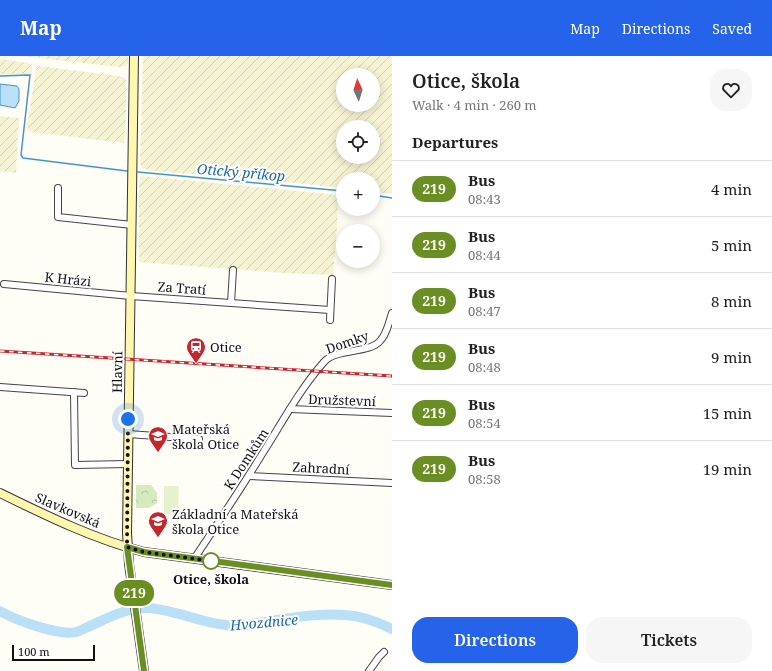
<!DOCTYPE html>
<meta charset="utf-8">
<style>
:root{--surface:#fff;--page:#f6f6f6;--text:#202124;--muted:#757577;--line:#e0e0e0;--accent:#2563eb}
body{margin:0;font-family:"Noto Serif",serif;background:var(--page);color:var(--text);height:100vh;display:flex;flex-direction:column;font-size:15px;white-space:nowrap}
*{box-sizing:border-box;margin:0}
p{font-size:13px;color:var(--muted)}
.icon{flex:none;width:22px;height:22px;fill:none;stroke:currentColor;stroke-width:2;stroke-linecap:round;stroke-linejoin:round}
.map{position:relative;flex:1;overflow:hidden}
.drawer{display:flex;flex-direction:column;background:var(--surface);width:380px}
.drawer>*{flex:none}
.badge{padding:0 8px;border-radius:13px;font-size:14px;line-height:26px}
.needle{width:26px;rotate:356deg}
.tools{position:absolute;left:336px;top:12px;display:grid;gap:8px}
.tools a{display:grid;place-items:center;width:44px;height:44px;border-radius:50%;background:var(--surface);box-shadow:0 2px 10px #0003;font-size:20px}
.scale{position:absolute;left:12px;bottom:10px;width:83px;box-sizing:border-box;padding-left:4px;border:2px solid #111;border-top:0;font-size:11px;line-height:14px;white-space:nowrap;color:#111;-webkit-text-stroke:3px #fff;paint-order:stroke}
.you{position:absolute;width:20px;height:20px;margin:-10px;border:3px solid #fff;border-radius:50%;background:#1a73e8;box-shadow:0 0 0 6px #1a73e833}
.map>.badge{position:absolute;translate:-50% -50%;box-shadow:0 0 0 2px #fff}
h2{padding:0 20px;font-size:15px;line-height:36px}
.round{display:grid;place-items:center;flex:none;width:42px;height:42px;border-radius:16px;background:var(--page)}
.overview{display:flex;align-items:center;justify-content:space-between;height:68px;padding:0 20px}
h1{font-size:19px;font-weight:600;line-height:30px}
.action{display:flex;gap:8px;margin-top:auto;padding:8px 20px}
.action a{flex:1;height:46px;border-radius:16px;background:var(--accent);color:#fff;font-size:16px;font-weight:600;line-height:46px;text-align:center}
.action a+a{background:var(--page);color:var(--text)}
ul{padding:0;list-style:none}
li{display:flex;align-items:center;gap:12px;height:56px;padding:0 20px;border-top:1px solid var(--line)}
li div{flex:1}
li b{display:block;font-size:15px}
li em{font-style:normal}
li .badge{min-width:44px;font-weight:700;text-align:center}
header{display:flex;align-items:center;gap:24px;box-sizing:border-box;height:56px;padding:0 20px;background:var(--accent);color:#fff}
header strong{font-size:19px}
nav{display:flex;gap:22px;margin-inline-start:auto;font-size:14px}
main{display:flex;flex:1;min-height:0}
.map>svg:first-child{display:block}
.farmland{fill:url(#farmland-furrows);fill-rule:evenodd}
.park{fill:url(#park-crowns)}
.pitch{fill:#e6f2cf}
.water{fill:#b9e0f7;stroke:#3f96cf}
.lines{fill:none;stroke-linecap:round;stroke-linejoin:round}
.stream{stroke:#3f96cf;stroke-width:1.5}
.river{stroke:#b9e0f7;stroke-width:10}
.street-casing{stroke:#444;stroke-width:8}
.secondary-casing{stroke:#333;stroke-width:10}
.street{stroke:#fff;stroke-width:6}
.secondary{stroke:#fff6b0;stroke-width:8}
.rail-casing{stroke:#c4262e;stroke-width:3}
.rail{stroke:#fff;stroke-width:1.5;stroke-dasharray:4.5;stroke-linecap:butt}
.line-casing{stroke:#fff;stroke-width:9}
.line{stroke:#6b8e23;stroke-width:6}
.walk{stroke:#111;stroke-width:4;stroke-dasharray:0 7.2}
.stop-dot{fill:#fff;stroke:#6b8e23;stroke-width:2}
.labels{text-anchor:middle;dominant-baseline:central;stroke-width:4;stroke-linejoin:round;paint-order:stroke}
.street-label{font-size:13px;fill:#111;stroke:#fff}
.poi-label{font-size:13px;fill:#111;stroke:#fff;text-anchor:start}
.stop-label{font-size:13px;font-weight:bold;fill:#111;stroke:#fff}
.water-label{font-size:14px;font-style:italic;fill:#1768a6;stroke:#fff}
</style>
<header>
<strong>Map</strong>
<nav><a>Map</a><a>Directions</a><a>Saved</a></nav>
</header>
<main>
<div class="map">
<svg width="392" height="615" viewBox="0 0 392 615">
<defs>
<pattern id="farmland-furrows" width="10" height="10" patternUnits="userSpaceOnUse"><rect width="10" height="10" fill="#f6f3d4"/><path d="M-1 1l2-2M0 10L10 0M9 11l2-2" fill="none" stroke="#d2cfb5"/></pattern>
<pattern id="park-crowns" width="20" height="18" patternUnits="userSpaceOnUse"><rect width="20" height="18" fill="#d5ebbd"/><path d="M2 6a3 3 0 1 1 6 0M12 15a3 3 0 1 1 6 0" fill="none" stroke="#b6c8a1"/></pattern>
</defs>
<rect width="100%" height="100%" fill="#fffdf5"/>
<!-- farmland -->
<g class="farmland">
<polygon points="22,0 128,0 128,7 126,10 119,11"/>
<path d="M143 0H392V138L373 136V123H343V132L247 122 151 115 142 112 140 108ZM343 19H373V49H343ZM343 71H373V101H343Z"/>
<polygon points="0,3 28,7 32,11 32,19 0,18"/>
<polygon points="39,10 118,20 125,22 126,25 126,60 124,87 31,76 28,74 27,70 36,13"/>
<polygon points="0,60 19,62 16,117 0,115"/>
<polygon points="141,120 329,138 338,140 337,170 333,219 283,217 139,206 139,124"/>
</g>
<!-- park -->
<polygon class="park" points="136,429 151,429 157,437 157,447 149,452 136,452"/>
<!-- pitch -->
<polygon class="pitch" points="164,430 179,430 178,459 164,458"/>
<!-- water -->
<polygon class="water" points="0,28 17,30 19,33 19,45 15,52 0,49"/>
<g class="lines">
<!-- stream -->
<g class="stream">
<polyline points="0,20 30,19 21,99 23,102 127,115"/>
<polyline points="138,116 343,135"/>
<polyline points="373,139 392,142"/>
</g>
<!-- river -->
<path class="river" d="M0 555C15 564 59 580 76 576 80 575 85 572 90 570 108 562 127 551 148 552 179 554 209 571 241 570 273 565 312 556 345 559 361 560 378 566 392 573"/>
<defs>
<g id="street">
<polyline points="58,132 58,161 132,169"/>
<polyline points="4,228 131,240 330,254"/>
<polyline points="231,247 233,214"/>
<polyline points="330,264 332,223"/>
<polyline points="0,331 84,337"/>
<polyline points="74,336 75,409 128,408"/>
<polyline points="290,353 392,357"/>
<polyline points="128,378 199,383"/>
<polyline points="249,420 392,427"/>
<path d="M194 503C218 467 242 431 264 395 283 365 300 333 324 306 336 292 369 298 380 285 387 278 389 266 392 257"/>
<polyline points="369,615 379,601 384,596"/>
</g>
<g id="secondary">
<polyline points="134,0 127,477 129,508 144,615"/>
<path d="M0 437C47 460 94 483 144 496L392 529"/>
</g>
</defs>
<!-- street casing -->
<use href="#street" class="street-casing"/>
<!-- secondary casing -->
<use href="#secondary" class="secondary-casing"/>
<!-- street -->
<use href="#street" class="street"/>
<!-- secondary -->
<use href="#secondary" class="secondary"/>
<defs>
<polyline id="rail" points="0,295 392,320"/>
</defs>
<!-- rail casing -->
<use href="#rail" class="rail-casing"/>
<!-- rail -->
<use href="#rail" class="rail"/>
</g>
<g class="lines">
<defs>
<polyline id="line" points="144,615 127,491 144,496 175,500 392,529"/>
</defs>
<!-- line casing -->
<use href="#line" class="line-casing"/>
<!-- line -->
<use href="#line" class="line"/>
<!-- walk -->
<polyline class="walk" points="128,363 127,491 144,496 211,505"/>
</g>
<!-- icons -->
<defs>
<symbol id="station-pin" viewBox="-11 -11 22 30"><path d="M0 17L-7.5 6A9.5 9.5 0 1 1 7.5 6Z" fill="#c4262e" stroke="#fff"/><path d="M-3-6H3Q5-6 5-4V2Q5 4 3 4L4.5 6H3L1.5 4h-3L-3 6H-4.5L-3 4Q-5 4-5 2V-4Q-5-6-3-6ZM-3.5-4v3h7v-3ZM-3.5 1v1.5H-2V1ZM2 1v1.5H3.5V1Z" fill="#fff"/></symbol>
<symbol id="school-pin" viewBox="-11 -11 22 30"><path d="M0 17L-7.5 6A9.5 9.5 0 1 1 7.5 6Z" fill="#c4262e" stroke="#fff"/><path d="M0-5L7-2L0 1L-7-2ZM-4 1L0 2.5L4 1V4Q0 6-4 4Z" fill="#fff"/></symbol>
</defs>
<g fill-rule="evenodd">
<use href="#station-pin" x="185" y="280" width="22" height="30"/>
<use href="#school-pin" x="147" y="369" width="22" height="30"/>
<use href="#school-pin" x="147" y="454" width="22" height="30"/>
</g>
<!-- markers -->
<circle class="stop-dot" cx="211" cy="505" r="8"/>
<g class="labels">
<!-- street labels -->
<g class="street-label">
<text transform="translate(68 223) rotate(6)">K Hrázi</text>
<text transform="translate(182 232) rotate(4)">Za Tratí</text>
<text transform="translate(347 286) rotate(-19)">Domky</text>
<text transform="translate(117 316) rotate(-89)">Hlavní</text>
<text transform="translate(342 344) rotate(2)">Družstevní</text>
<text transform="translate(246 403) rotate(-57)">K Domkům</text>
<text transform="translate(321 412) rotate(3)">Zahradní</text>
<text transform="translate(68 454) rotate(23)">Slavkovská</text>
</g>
<!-- poi labels -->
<g class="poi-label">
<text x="210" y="291">Otice</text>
<text x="172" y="373">Mateřská<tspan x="172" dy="15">škola Otice</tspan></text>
<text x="172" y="458">Základní a Mateřská<tspan x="172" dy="15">škola Otice</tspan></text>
</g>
<!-- stop labels -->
<g class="stop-label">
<text x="211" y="523">Otice, škola</text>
</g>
<!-- water labels -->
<g class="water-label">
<text transform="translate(241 116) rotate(5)">Otický příkop</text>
<text transform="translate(264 566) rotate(-5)">Hvozdnice</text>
</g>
</g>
</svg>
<div class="tools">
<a><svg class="needle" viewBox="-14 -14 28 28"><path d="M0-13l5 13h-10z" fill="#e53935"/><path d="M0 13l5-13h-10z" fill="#757577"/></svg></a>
<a><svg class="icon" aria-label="locate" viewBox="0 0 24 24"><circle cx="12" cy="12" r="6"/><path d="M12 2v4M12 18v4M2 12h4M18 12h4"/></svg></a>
<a>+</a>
<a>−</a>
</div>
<div class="scale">100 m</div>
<div class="you" style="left:128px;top:363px"></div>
<b class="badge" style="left:134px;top:537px;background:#6b8e23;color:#fff">219</b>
</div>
<section class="drawer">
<div class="overview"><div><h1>Otice, škola</h1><p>Walk · 4 min · 260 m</p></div><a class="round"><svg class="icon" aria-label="heart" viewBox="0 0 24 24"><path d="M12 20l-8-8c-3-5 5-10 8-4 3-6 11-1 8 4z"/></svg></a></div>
<h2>Departures</h2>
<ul>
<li><span class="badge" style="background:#6b8e23;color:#fff">219</span><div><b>Bus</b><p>08:43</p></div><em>4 min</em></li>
<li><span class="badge" style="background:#6b8e23;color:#fff">219</span><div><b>Bus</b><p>08:44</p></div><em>5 min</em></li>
<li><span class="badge" style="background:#6b8e23;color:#fff">219</span><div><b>Bus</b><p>08:47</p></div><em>8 min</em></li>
<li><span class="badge" style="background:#6b8e23;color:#fff">219</span><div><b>Bus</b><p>08:48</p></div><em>9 min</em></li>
<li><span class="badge" style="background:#6b8e23;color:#fff">219</span><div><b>Bus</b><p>08:54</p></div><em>15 min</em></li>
<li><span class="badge" style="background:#6b8e23;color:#fff">219</span><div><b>Bus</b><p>08:58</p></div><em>19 min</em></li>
</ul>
<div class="action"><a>Directions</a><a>Tickets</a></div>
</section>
</main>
